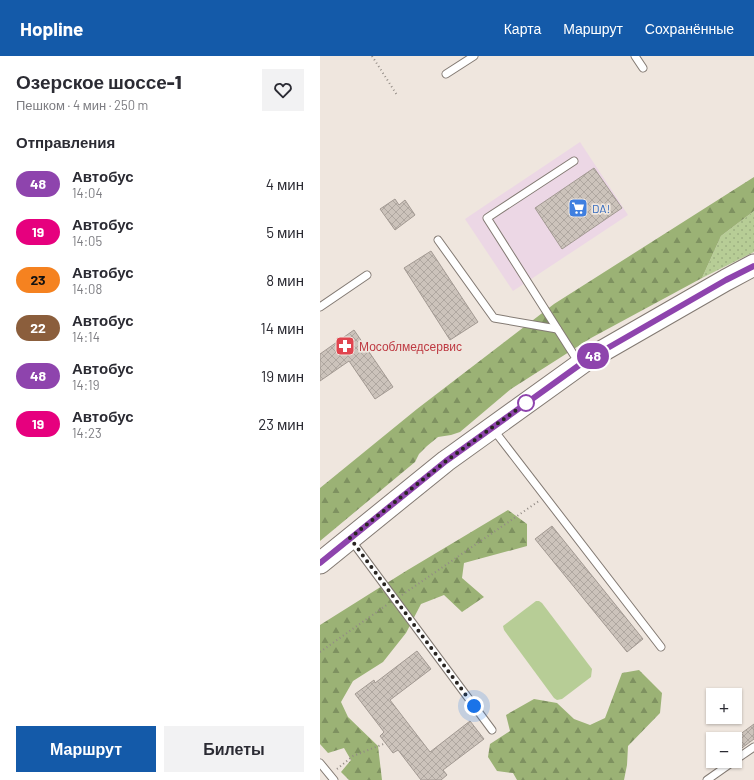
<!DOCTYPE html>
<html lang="ru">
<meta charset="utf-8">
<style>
:root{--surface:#fff;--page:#f2f2f3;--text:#2b2b33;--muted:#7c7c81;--accent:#145aa9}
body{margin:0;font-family:Barlow,sans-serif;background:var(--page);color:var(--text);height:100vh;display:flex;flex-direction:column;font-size:15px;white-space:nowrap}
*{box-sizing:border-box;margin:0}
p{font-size:13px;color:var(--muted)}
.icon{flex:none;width:22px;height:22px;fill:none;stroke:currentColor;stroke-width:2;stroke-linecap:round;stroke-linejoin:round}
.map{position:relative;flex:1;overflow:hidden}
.panel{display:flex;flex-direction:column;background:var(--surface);width:320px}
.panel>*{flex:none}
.badge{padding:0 8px;border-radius:13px;font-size:14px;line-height:26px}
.fabs{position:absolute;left:386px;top:632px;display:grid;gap:8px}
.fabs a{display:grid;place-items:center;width:36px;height:36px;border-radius:0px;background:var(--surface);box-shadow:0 1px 3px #0004;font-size:20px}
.you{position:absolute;width:20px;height:20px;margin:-10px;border:3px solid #fff;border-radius:50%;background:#1a73e8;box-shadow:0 0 0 6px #1a73e833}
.map>.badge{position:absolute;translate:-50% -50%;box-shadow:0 0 0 2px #fff}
h2{padding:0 16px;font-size:15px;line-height:36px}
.round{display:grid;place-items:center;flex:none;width:42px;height:42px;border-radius:0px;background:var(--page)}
.overview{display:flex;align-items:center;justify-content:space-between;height:68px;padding:0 16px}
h1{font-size:19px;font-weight:800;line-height:30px}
.button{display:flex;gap:8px;margin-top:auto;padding:8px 16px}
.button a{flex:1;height:46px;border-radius:0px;background:var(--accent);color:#fff;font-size:16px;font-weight:800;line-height:46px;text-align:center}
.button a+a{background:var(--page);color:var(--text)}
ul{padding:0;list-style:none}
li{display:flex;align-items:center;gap:12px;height:48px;padding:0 16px}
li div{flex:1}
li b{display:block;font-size:15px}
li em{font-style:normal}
li .badge{min-width:44px;font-weight:700;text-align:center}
header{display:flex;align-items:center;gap:24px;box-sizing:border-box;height:56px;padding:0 20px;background:var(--accent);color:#fff}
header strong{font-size:19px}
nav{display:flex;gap:22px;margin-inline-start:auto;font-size:14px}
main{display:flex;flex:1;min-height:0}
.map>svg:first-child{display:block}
.commercial{fill:#ecd7e5}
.grass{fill:url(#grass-dots)}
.forest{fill:url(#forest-firs)}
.pitch{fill:#b7cd96}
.building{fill:url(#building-cross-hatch);stroke:#a29992}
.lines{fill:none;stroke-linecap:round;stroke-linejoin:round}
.lane-casing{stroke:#837a73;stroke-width:9}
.primary-casing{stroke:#837a73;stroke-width:23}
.path{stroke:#928b85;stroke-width:2;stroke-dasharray:1 3;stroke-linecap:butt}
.lane{stroke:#fff;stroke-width:7}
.primary{stroke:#fff;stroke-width:21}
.line-casing{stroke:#fff;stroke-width:9}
.line{stroke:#8e44ad;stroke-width:6}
.walk{stroke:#292522;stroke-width:4;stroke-dasharray:0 7.2}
.stop-dot{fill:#fff;stroke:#8e44ad;stroke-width:2}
.labels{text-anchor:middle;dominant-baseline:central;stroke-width:3.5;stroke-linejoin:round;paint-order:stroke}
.shop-label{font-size:12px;fill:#366cbe;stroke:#efe6de;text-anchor:start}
.health-label{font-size:12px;fill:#be3a42;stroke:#efe6de;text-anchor:start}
</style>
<header>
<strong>Hopline</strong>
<nav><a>Карта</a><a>Маршрут</a><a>Сохранённые</a></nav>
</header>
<main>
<section class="panel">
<div class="overview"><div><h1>Озерское шоссе-1</h1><p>Пешком · 4 мин · 250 m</p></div><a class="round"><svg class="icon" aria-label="heart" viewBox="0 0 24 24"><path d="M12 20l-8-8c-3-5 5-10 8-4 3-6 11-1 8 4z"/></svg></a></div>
<h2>Отправления</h2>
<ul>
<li><span class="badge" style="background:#8e44ad;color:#fff">48</span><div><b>Автобус</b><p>14:04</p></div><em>4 мин</em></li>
<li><span class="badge" style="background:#e6007e;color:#fff">19</span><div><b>Автобус</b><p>14:05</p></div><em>5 мин</em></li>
<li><span class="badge" style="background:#f58220;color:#111">23</span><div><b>Автобус</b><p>14:08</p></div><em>8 мин</em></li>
<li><span class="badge" style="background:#8b5e3c;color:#fff">22</span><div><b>Автобус</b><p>14:14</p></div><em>14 мин</em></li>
<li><span class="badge" style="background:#8e44ad;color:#fff">48</span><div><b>Автобус</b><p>14:19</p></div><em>19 мин</em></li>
<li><span class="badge" style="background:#e6007e;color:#fff">19</span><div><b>Автобус</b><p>14:23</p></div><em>23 мин</em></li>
</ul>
<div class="button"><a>Маршрут</a><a>Билеты</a></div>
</section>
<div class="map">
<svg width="434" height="724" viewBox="0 0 434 724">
<defs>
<pattern id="grass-dots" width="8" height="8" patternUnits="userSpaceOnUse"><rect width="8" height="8" fill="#b7cd96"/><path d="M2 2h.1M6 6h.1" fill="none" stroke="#9db081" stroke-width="1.8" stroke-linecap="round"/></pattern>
<pattern id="forest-firs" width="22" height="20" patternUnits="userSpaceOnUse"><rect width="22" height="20" fill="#9bb275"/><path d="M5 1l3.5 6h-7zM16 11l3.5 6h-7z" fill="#7e9160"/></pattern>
<pattern id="building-cross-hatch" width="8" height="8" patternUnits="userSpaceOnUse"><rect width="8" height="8" fill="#ccc3bb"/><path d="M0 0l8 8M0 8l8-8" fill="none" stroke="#afa7a0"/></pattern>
</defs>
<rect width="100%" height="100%" fill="#efe6de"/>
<!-- commercial -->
<polygon class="commercial" points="260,86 308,159 193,235 145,163"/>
<!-- grass -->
<polygon class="grass" points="434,155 434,196 382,222 401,180"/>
<!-- forest -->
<g class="forest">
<polygon points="434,121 434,155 401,180 382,222 271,282 191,333 140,376 131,379 118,381 107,390 99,398 95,406 0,485 0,432 97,353 234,248"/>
<polygon points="188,454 207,468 207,490 144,507 142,522 164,541 142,556 124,539 101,548 86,577 63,606 33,625 21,646 28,661 58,690 62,724 29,724 21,716 31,704 24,692 8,697 0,688 0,569 86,515"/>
<polygon points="319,614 342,637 340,657 308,690 307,709 304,724 197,724 193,717 177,715 168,701 170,688 190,675 186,659 214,643 237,647 254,663 270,669 285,662 302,617"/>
</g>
<!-- pitch -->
<polygon class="pitch" points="216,545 219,545 222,547 272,613 271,621 242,643 237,644 234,642 184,574 183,570"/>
<!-- building -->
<g class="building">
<polygon points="274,112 302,152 242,193 215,152"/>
<polygon points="75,143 79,149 85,144 95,159 75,174 60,153"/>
<polygon points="111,195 158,266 130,284 84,212"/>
<polygon points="34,274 73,331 55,343 29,305 0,325 0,298"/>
<polygon points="232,470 323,583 307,596 215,483"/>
<polygon points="97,595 111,613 70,644 110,696 150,665 164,683 123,714 127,719 121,724 101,724 78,694 73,697 60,680 64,676 35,638 54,624 55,627"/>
<polygon points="434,668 434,683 415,697 415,682"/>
</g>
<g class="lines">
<defs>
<g id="lane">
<polyline points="315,0 323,12"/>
<polyline points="126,18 154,0"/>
<polyline points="254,105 167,162 259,307"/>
<polyline points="118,184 174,262 237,273"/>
<polyline points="0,251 47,219"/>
<polyline points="173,373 341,591"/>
<polyline points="31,484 172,674"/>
<polyline points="415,704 434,691"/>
<polyline points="0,707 14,724"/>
<polyline points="387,724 414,705"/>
</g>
<polyline id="primary" points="0,507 126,405 265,305 406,224 434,209"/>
</defs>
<!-- lane casing -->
<use href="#lane" class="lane-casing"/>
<!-- primary casing -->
<use href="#primary" class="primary-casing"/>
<!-- path -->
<g class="path">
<polyline points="52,0 77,39"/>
<polyline points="82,539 219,445"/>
<polyline points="0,596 68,548"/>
<polyline points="17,713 33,700 66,687"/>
</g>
<!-- lane -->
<use href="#lane" class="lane"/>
<!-- primary -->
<use href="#primary" class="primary"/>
</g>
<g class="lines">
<defs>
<polyline id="line" points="0,507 126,405 265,305 406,224 434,210"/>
</defs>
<!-- line casing -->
<use href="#line" class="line-casing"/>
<!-- line -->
<use href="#line" class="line"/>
<!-- walk -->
<polyline class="walk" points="154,650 30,482 126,405 206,347"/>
</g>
<!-- icons -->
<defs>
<symbol id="supermarket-square" viewBox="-11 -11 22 22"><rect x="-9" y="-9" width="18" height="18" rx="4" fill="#3f7fe0" stroke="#efe6de"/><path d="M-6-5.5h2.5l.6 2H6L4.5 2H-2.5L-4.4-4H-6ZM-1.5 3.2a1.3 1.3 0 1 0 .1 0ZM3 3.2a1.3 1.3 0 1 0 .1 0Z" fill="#fff"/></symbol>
<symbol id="pharmacy-square" viewBox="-11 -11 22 22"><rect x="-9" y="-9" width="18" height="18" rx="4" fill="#e0444e" stroke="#efe6de"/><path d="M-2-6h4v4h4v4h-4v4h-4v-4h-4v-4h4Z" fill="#fff"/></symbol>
</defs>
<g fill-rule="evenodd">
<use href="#supermarket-square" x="247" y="141" width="22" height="22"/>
<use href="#pharmacy-square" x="14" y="279" width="22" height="22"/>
</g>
<!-- markers -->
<circle class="stop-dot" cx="206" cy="347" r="8"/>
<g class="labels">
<!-- shop labels -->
<g class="shop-label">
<text x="272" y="152">DA!</text>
</g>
<!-- health labels -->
<g class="health-label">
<text x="39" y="290">Мособлмедсервис</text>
</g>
</g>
</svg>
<div class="fabs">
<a>+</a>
<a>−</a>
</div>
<div class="you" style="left:154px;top:650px"></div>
<b class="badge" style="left:273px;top:300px;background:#8e44ad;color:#fff">48</b>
</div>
</main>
